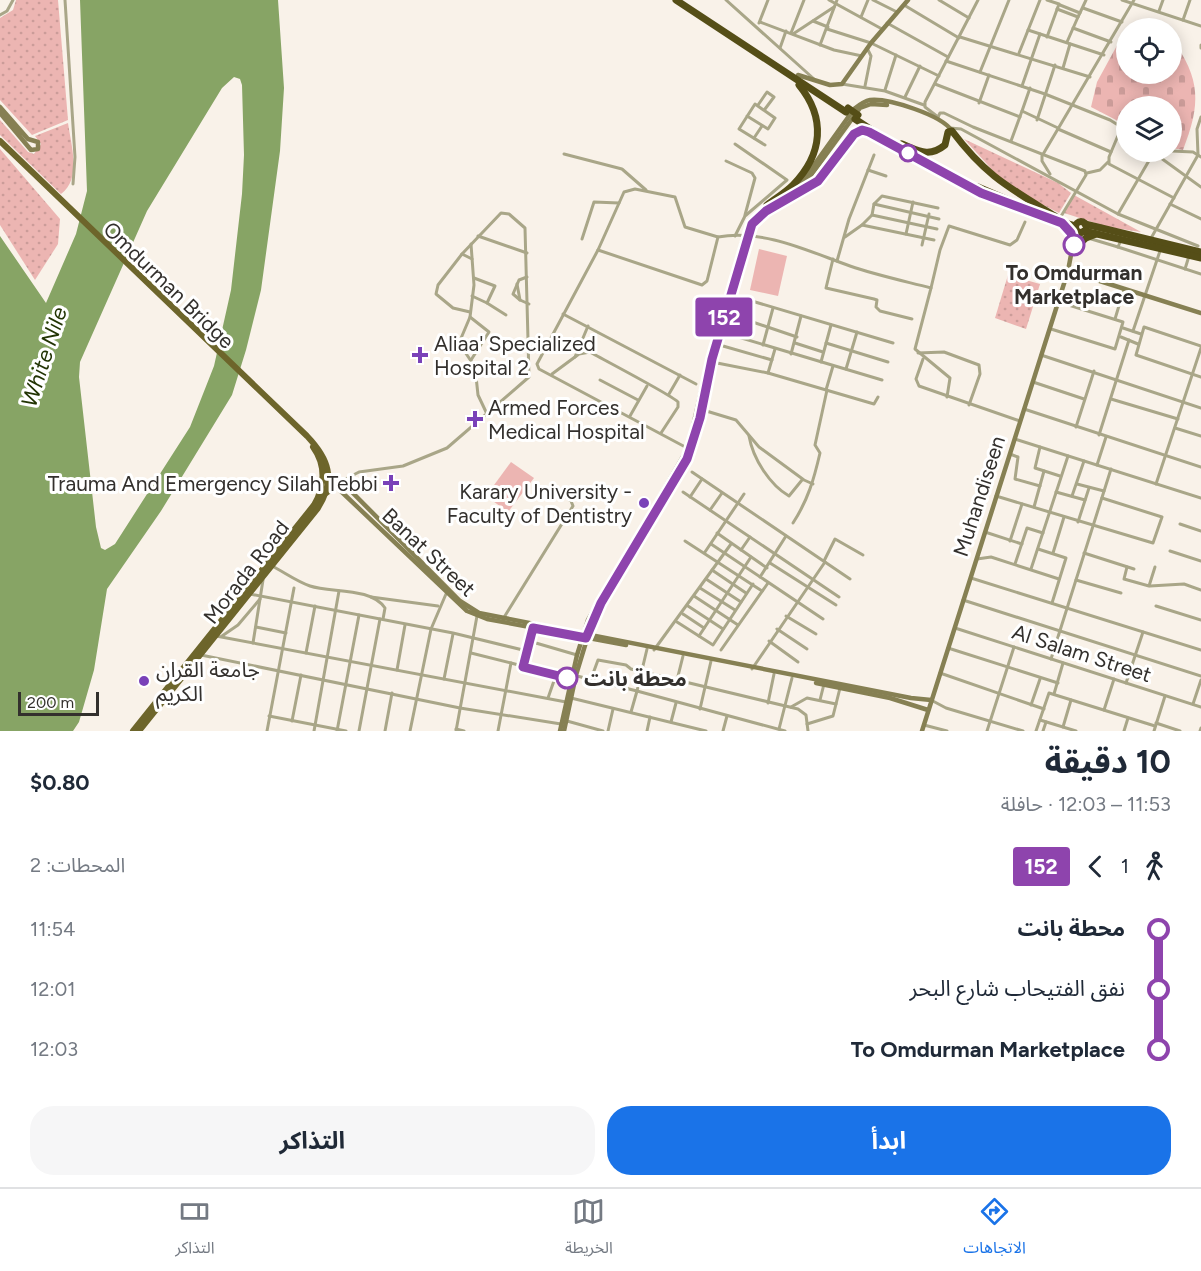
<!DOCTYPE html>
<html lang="ar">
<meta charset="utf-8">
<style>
:root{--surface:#fff;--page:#f6f6f7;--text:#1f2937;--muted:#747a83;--line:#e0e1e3;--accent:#1a73e8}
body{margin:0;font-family:Figtree,"Noto Sans Arabic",sans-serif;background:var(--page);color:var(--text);direction:rtl;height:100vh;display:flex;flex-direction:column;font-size:22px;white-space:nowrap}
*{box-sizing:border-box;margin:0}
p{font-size:20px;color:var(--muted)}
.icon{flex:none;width:33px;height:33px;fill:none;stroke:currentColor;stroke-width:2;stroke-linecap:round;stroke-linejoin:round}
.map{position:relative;height:731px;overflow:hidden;direction:ltr}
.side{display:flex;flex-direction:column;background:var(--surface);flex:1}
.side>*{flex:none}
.badge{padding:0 12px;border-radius:4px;font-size:21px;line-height:39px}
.fabs{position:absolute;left:1116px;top:18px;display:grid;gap:12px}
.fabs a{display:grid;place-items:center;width:66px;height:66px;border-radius:50%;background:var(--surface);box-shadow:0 3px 15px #0003;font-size:30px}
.scale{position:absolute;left:18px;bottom:15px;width:81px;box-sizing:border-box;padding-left:6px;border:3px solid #33302d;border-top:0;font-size:16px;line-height:21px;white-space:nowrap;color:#33302d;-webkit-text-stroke:4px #fff;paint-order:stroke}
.map>.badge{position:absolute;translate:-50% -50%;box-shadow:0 0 0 3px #fff}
.legs{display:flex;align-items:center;gap:9px;height:66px;padding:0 30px;font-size:20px}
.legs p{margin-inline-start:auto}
.head{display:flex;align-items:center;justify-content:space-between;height:102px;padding:0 30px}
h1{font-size:33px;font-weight:700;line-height:45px}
.action{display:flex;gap:12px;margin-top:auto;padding:12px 30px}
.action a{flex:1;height:69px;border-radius:24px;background:var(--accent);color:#fff;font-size:24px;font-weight:700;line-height:69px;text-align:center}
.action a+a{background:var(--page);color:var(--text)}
ul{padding:0 30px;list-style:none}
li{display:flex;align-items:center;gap:21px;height:60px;font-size:22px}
li i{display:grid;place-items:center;width:9px;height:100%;margin:0 8px;background:currentColor}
li i::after{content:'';width:15px;height:15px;margin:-8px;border:4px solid;border-radius:50%;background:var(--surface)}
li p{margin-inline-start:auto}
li:first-child i{background:linear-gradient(#0000 50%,currentColor 0)}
li:last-child i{background:linear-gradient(currentColor 50%,#0000 0)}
.menu{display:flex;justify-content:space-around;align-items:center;height:84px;border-top:2px solid var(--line);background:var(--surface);font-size:16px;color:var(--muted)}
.menu a{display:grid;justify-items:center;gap:3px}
.menu .active{color:var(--accent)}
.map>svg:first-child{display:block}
.grass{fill:url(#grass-dots)}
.cemetery{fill:url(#cemetery-stones)}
.pitch{fill:#ecb5b2}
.water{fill:#87a465;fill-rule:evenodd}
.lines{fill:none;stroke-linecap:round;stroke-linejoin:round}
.street{stroke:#a9a688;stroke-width:3}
.secondary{stroke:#868053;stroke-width:4.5}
.primary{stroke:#6d652b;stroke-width:6}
.highway{stroke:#554e17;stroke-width:7}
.highway-bridge{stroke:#554e17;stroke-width:7}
.line-1-casing{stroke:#fff;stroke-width:14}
.line-1{stroke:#8e44ad;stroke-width:9}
.stop-1-dot{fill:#fff;stroke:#8e44ad;stroke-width:3}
.poi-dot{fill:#7941b8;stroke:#fff;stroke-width:2}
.labels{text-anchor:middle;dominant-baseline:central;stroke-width:6;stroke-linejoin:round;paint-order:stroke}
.stop-label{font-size:21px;font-weight:bold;fill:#33302d;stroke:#fff}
.street-label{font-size:21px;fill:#33302d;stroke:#fff}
.poi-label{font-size:21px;fill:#33302d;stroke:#fff;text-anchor:start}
.water-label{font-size:22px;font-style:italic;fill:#223404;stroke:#fff}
</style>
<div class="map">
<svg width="1201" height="731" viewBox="0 0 1201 731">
<defs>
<pattern id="grass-dots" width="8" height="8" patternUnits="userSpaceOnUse" patternTransform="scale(1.5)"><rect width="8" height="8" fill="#ecb5b2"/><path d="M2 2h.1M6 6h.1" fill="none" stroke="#cb9c99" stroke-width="1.8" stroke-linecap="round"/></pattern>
<pattern id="cemetery-stones" width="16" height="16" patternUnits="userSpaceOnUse" patternTransform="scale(1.5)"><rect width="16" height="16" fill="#ecb5b2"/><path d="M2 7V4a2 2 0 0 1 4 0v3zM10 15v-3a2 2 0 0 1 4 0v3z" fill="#cb9c99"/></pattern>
</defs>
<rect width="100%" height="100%" fill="#f9f2e9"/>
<!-- grass -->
<g class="grass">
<polygon points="16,0 58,0 68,120 32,135 0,100 0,18 13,10"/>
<path d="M0 120 28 152 34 154 41 144 35 136 68 123C71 145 82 179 61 194L0 135Z"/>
<polygon points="964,139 1058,183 1071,193 1059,213 1008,187"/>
<polygon points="0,149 60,219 58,244 35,280 0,225"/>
<polygon points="1074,195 1141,232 1108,227 1064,213"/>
<polygon points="1008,275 1040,284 1026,329 995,318"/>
</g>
<!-- cemetery -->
<path class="cemetery" d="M1126 29V74H1172V39C1201 79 1201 104 1183 150L1172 148V106H1126V129L1116 120 1091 107 1097 82Z"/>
<!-- pitch -->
<g class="pitch">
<polygon points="759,249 787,256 778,296 750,290"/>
<polygon points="511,462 534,478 508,512 486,496"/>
</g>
<!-- water -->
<path class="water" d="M80 0H278L284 88 280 151 261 290 246 350 232 395 161 511 107 589 94 670 79 722 73 731H0V236L46 303 76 234 87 191ZM234 77 240 79 242 85 244 155 242 194 231 290 214 366 190 427 115 544 105 550 101 548 96 527 79 377 80 362 147 211 222 88Z"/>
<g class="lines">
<!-- street -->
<g class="street">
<polyline points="65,0 75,157 73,184"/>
<polyline points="726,0 814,79"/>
<polyline points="829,0 882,29"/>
<polyline points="873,0 897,12"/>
<polyline points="939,0 969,18"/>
<polyline points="1122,0 1201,26"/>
<polyline points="904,5 959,38"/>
<polyline points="1060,5 1080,13"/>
<polyline points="1083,8 1122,22"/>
<polyline points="1057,9 1078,17 1086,0"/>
<polyline points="1159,11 1163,0"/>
<polyline points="0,15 7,11 13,0"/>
<polyline points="861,17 868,0"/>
<polyline points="1183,20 1190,0"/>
<polyline points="813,21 828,27"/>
<polyline points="760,22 834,50 862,56"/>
<polyline points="759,23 768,0"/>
<polyline points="887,23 948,57"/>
<polyline points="1073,28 1111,42"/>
<polyline points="827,29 871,43 939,76"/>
<polyline points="1028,30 1104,55"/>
<polyline points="791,33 804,0"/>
<polyline points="793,34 834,7"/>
<polyline points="960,37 1090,77"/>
<polyline points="1047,37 1059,4 1047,0"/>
<polyline points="1067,42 1078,17"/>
<polyline points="820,45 837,0"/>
<polyline points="1201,45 1201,48"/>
<polyline points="780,48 786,31"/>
<polyline points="1019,53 1040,0"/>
<polyline points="946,61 1045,94 1110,120 1126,130"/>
<polyline points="1063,68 1070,44"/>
<polyline points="980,72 1009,0"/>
<polyline points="842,84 885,91 924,105"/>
<polyline points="935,84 1020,117"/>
<polyline points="865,86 871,56 867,48"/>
<polyline points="1022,86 1040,34"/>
<polyline points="885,90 896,55"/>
<polyline points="905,97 920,66"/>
<polyline points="979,103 989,75"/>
<polyline points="758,105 767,92 774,97 765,109"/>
<polyline points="1022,111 1030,88"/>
<polyline points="747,116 768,129 775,118 755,104 739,129 765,145"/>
<polyline points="938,117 940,113 944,113 973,127 1085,171 1086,175 1060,218"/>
<polyline points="938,117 925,107 925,102 978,0"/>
<polyline points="1037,120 1055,65"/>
<polyline points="1122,126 1109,157 1109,164 1174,198"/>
<polyline points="950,128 961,129 1118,214 1198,246"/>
<polyline points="1058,129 1111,152"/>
<polyline points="754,138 762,126"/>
<polyline points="1011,141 1022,111 1058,128"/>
<polyline points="735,144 787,180 745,216 735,236"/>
<polyline points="1172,151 1193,152 1201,157"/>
<polyline points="1154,153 1201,187"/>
<polyline points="564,154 622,169 646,190"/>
<polyline points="726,161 752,173 755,178 745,215"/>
<polyline points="868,170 886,176"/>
<polyline points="1087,173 1100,170 1108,162"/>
<polyline points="1050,174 1042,161 1042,156 1134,0"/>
<polyline points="874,204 882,196 938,208"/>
<polyline points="1170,204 1201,219"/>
<polyline points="1118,214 1154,152 1158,152"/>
<polyline points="872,215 874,204 939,219"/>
<polyline points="862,225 872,215 937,229"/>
<polyline points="906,234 913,202"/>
<polyline points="478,236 527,253"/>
<polyline points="845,237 862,225 934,240"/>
<polyline points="1088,238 1118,247"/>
<polyline points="582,239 594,202 619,203"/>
<polyline points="1121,240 1118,247 1201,274"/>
<polyline points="1150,240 1198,155 1197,129 1201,117"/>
<polyline points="471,244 474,285 470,317 459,343 475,367 478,395 487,414"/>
<polyline points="922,245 929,214"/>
<path d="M598 250 702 285 707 281 718 237C764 229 808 251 850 266 876 275 904 281 931 288L915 349 950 378 947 397"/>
<polyline points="462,254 438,285 436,294 453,308 470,312"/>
<polyline points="833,259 826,288 874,299 877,300 876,307 880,311 912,319"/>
<polyline points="837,261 849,219 874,155"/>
<polyline points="1185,269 1189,256"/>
<polyline points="527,277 519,280 513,294 520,300 529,304"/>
<polyline points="474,278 495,286 487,303 506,315"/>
<polyline points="517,284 520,300"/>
<polyline points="931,288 940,250 949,226 1010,245 1017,240 1025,222"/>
<polyline points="472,296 487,303"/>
<polyline points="745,299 893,343"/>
<polyline points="563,314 696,384"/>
<polyline points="732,315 797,337"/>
<polyline points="470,317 489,332 471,360"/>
<polyline points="1115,319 1124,289"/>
<polyline points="1123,328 1141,334"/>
<polyline points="1051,329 1115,349 1123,322 1059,302"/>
<polyline points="1133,331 1160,251"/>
<polyline points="728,334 882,380"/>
<polyline points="1121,337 1138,344"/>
<polyline points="795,343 823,352"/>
<polyline points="826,343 888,362"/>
<polyline points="763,345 773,308"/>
<polyline points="723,346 772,360"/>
<polyline points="1201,346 1144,327 1136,355 1201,377"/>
<polyline points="918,353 944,352 979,365 980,374 969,405"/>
<polyline points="791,354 801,316"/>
<polyline points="1041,355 1201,408"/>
<polyline points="575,357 588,326"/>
<polyline points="923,359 916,379 919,386 1020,421"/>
<polyline points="712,362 768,373 874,404 878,397"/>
<polyline points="821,362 831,325"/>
<polyline points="846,369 857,332"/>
<polyline points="768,373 775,349"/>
<path d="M552 374 579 354 590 352C602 359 675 397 678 402V407L661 433"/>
<polyline points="600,380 638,400"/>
<polyline points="1033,382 1084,399"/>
<polyline points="826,390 833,366"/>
<polyline points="669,394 680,375"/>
<polyline points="1111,399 1178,419"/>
<polyline points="1024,409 1201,467"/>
<polyline points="703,410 736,420 759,447 804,480 813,484"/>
<polyline points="630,416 647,386"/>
<polyline points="1076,427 1094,371"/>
<polyline points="1175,428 1201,436"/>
<polyline points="1099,435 1129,340"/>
<path d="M749 436C753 459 770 485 789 496L802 480"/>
<polyline points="1015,439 1201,498"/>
<polyline points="1040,447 1035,468 1060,476"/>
<polyline points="689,449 539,369 537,364 598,250 624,192 635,189 675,197 685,227 718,237"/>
<polyline points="1010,454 1018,457 1015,479 1040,486"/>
<polyline points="1097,465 1106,437"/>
<polyline points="692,472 850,579"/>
<polyline points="340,482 359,472 403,466 447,448 529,377 525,228 509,214 501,213 462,254 472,259"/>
<polyline points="1077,484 1104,491"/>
<polyline points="1156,484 1201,348"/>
<polyline points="683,492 839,597"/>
<polyline points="1056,492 1085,500"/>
<polyline points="996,496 1153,543 1162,517 1102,498"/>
<polyline points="1072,496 1084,461"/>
<polyline points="690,497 702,479"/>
<polyline points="1034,507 1044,471"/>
<polyline points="710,510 722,493"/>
<polyline points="1078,522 1089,488"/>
<path d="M793 523C808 500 814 479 820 453L815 445 827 390"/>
<polyline points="1180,524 1201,531"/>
<polyline points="985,532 1022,544"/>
<polyline points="717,533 767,568"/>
<polyline points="685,541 762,591"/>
<polyline points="1010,541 1022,504"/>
<polyline points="711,544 823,619"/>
<polyline points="1038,549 1066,558 1052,603"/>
<polyline points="741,550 750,537"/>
<polyline points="1170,551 1201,561"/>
<polyline points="705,552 744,494"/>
<polyline points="1053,553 1064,517"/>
<polyline points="1084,553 1134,569"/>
<polyline points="977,559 991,557 1059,579"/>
<polyline points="824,561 835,539 863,555"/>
<polyline points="770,563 836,605"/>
<polyline points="1015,564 1027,528 1043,533"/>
<path d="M272 566C284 572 296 581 310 586 331 593 371 587 385 608L383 619"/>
<polyline points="1127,567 1124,579 1149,586 1155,567"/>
<polyline points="1031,569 1068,456"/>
<polyline points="712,570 746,593"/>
<polyline points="760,577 786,536"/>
<polyline points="971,578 1201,650"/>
<polyline points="706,579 741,602"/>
<polyline points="1076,580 1121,593"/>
<polyline points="1150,586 1184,584 1201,590"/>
<polyline points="700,588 735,610"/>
<polyline points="250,594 453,633 527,651"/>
<polyline points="694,596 738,625"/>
<polyline points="371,597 438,606"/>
<polyline points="963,600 1201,676"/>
<polyline points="688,606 723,629"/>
<polyline points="1156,606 1201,620"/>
<polyline points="683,614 704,628"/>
<polyline points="786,616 816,634"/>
<polyline points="503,619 573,506 571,501 563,495"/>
<polyline points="677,622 713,645 753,584"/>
<polyline points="256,627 286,633"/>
<polyline points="955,628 1201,707"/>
<polyline points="777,629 807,649"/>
<polyline points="216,636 566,702"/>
<polyline points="222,636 238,625 260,599"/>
<polyline points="699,636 751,557"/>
<polyline points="529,641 577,655"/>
<polyline points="769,641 798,662"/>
<polyline points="253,643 263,580"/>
<polyline points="948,648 1058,683"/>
<polyline points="654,650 731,544"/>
<polyline points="721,650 768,583"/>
<polyline points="306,653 315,606"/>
<polyline points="471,653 511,663 498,731"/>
<polyline points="201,655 460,708 561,724"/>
<polyline points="1051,659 1111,469"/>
<polyline points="511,663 571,679"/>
<polyline points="523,667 533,628"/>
<polyline points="752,669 825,562"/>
<polyline points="397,670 405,625"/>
<polyline points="940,673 1044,709"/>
<polyline points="577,676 637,691 647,649"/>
<polyline points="444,679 453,634"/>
<polyline points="591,679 598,660 626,665 631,669 798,709 806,715 808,731"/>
<polyline points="677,680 683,656"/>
<polyline points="1126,683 1143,632"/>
<polyline points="1054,694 1063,663"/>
<polyline points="548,698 556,675"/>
<polyline points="571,698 706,731"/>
<polyline points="820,700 824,684"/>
<polyline points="931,700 946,708 1023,731"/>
<polyline points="768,703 774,674"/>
<polyline points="1193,704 1201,680"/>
<polyline points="1031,705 1040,679"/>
<polyline points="791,707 807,698 836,704"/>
<polyline points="700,709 711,661"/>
<polyline points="1104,710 1114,679"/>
<polyline points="631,712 637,691 785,731"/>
<polyline points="269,716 346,731"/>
<polyline points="1040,720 1076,731"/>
<polyline points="292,721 301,675"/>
<polyline points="567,721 603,731"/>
<polyline points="671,722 676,703"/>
<polyline points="1156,723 1180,731"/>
<polyline points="807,724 833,716 840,688"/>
<polyline points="924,725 947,731"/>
<polyline points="1063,727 1071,700"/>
<polyline points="456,729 464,731"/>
<polyline points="779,729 792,678"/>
<polyline points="267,731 294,588"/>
<polyline points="314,731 339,591"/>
<polyline points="337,731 359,615"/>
<polyline points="359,731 380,619"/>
<polyline points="385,731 392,693"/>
<polyline points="410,731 431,629 446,594"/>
<polyline points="456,731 477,616"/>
<polyline points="608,731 613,709"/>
<polyline points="647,731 650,717"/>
<polyline points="723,731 727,716"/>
<polyline points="987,731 1014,647"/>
<polyline points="1036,731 1049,693 1155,726"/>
<polyline points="1043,731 1046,722"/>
<polyline points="1124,731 1128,718"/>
<polyline points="1154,731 1165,696"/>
<polyline points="1200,731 1201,728"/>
</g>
<!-- secondary -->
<g class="secondary">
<polyline points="798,75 830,85 842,84 871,43 908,0"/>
<polyline points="0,107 28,139 38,142 38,149 31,150 0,113"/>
<path d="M788 194 804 179 854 109C859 105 864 101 870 100 888 98 942 115 952 131"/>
<polyline points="752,225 766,211 801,189 860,108 871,104 887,105"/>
<polyline points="1076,246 1082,232"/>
<polyline points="1068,271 1201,313"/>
<polyline points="716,345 748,235"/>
<path d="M681 469C701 435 704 394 713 356"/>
<polyline points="325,472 341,481 460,601 479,613 911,698 931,700"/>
<polyline points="328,479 467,611 487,619 626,645"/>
<polyline points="816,683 890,698 928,710"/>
<polyline points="560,731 577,655 588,620 688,448 707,366 744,236 752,219 768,205"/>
<polyline points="564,731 576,675 594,616 651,520"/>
<polyline points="922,731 1068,271 1076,228"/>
</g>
<!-- primary -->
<g class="primary">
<path d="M0 141 307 436C329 459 336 479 318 508L139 731"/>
<polyline points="326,493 337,485"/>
<path d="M133 731 314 505C325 486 326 465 313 447"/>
</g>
<!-- highway -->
<g class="highway">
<polyline points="676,0 846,112"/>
<path d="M855 119C925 166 994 204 1075 226"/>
<path d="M902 144C919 151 929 158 945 145L948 132 952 131C986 176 1008 187 1055 216"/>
<polyline points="978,187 1018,204"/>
<path d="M795 194C830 180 840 138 862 130L872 134"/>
<path d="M767 205C776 198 785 193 793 185 823 154 826 118 799 85"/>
<circle cx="1081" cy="227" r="5.5"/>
<polyline points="1064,224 1071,233 1074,245"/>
<polyline points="1085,224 1201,252"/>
<polyline points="1084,231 1201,258"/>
<polyline points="1076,247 1086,238 1096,234"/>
</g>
<!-- highway-bridge -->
<polyline class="highway-bridge" points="848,108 858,115"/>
</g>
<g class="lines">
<defs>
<polyline id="line-1" points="567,678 523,667 533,628 586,638 601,603 687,459 700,418 712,359 752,224 766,211 818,181 854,134 862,130 869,132 981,193 1062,223 1071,233 1074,245"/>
</defs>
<!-- line-1 casing -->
<use href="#line-1" class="line-1-casing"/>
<!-- line-1 -->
<use href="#line-1" class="line-1"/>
</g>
<!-- markers -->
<g class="stop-1-dot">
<circle cx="908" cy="153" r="8"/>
<circle cx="1074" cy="245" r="10"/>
<circle cx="567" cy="678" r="10"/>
</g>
<g class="poi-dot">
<path d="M417 346h6v6h6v6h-6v6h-6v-6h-6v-6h6z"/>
<path d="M472 410h6v6h6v6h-6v6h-6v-6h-6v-6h6z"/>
<path d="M388 474h6v6h6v6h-6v6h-6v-6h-6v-6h6z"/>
<circle cx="644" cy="503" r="6"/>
<circle cx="144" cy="681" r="6"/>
</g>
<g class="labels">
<!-- stop labels -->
<g class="stop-label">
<text x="1074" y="272">To Omdurman<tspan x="1074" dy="24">Marketplace</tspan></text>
<text x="584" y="678" text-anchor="start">محطة بانت</text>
</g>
<!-- street labels -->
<g class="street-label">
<text transform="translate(169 285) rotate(44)">Omdurman Bridge</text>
<text transform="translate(979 496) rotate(-72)">Muhandiseen</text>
<text transform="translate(429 552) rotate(43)">Banat Street</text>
<text transform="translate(246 572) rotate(-52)">Morada Road</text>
<text transform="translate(1082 653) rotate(18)">Al Salam Street</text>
</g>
<!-- poi labels -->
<g class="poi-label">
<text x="434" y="343">Aliaa' Specialized<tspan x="434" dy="24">Hospital 2</tspan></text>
<text x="488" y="407">Armed Forces<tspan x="488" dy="24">Medical Hospital</tspan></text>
<text x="378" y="483" text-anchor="end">Trauma And Emergency Silah Tebbi</text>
<text x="632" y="491" text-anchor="end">Karary University -<tspan x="632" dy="24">Faculty of Dentistry</tspan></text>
<text x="156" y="669">جامعة القران<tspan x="156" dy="24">الكريم</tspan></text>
</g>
<!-- water labels -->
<g class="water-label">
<text transform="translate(44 357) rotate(-72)">White Nile</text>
</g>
</g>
</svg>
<div class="fabs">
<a><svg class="icon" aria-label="locate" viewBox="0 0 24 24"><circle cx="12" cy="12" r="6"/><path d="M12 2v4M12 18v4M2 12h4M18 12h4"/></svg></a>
<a><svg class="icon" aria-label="layers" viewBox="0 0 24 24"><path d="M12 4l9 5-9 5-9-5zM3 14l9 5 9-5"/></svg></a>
</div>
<div class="scale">200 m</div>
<b class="badge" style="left:724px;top:317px;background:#8e44ad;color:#fff">152</b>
</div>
<section class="side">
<div class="head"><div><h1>10 دقيقة</h1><p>11:53 – 12:03 · حافلة</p></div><b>$0.80</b></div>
<div class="legs"><svg class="icon" aria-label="walk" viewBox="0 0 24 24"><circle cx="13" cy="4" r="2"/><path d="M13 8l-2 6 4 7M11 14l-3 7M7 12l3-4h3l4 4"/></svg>1<svg class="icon" aria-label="back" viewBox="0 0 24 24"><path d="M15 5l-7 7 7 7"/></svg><b class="badge" style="background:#8e44ad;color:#fff">152</b><p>المحطات: 2</p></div>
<ul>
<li><i style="color:#8e44ad"></i><b>محطة بانت</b><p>11:54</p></li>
<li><i style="color:#8e44ad"></i><span>نفق الفتيحاب شارع البحر</span><p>12:01</p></li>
<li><i style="color:#8e44ad"></i><b>To Omdurman Marketplace</b><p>12:03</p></li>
</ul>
<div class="action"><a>ابدأ</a><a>التذاكر</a></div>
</section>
<nav class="menu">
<a class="active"><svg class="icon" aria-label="directions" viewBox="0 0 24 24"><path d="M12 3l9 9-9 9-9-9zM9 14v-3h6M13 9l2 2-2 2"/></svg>الاتجاهات</a>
<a><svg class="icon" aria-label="map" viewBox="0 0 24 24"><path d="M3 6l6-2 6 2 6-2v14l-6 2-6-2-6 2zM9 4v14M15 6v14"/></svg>الخريطة</a>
<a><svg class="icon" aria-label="tickets" viewBox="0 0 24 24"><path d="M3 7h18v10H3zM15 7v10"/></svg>التذاكر</a>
</nav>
